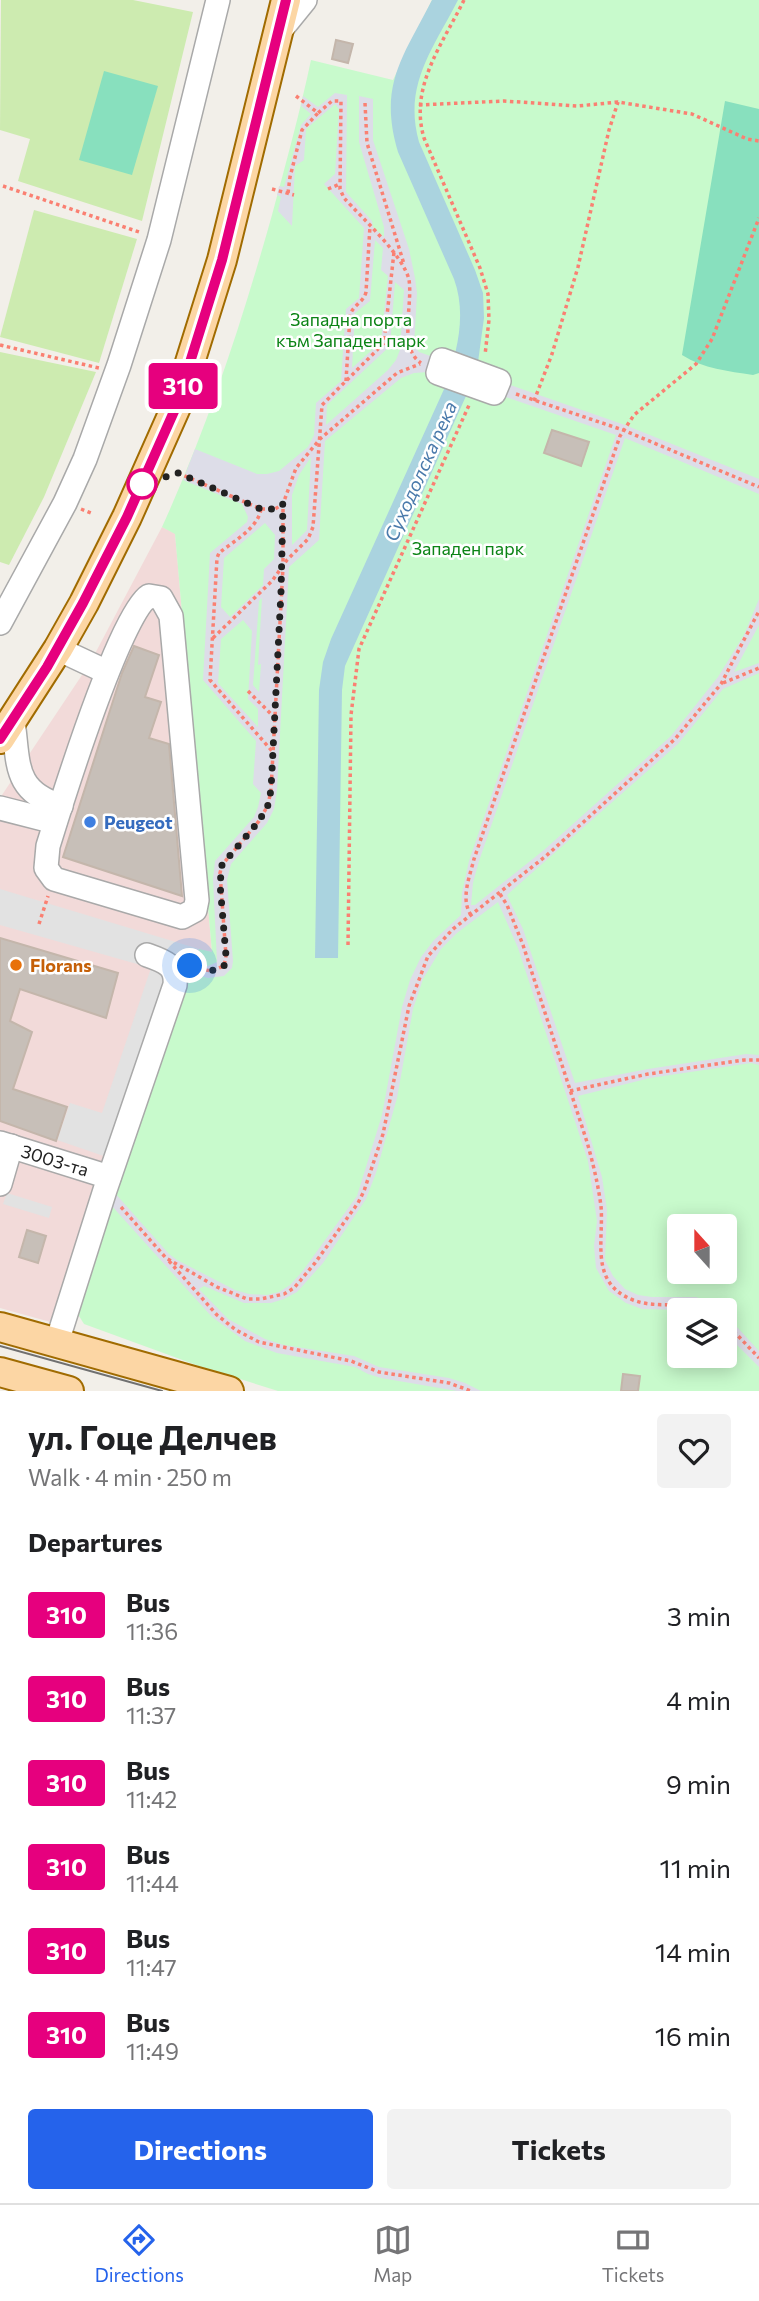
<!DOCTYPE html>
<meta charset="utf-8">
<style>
:root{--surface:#fff;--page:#f2f2f2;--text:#202124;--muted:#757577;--line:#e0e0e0;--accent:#2563eb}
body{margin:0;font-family:Commissioner,sans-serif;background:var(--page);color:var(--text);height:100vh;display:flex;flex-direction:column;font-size:26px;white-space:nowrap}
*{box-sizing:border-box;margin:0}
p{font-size:23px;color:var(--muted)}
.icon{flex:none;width:38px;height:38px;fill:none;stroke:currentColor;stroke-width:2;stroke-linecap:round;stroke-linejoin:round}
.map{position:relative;height:1391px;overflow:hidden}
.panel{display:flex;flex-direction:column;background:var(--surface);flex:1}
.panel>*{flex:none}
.badge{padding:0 14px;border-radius:5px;font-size:24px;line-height:46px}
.needle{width:46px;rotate:339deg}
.fabs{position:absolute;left:667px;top:1214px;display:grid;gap:14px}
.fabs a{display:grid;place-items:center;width:70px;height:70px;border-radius:7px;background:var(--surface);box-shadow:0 4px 18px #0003;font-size:35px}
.you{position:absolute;width:35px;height:35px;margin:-18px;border:5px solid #fff;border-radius:50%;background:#1a73e8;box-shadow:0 0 0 10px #1a73e833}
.map>.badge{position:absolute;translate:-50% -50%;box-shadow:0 0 0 4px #fff}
h2{padding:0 28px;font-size:26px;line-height:63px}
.round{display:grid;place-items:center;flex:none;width:74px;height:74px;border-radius:7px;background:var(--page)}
.headline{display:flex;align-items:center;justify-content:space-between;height:119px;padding:0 28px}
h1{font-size:33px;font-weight:700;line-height:52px}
.action{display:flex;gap:14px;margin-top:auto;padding:14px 28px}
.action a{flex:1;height:80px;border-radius:7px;background:var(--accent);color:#fff;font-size:28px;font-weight:700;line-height:80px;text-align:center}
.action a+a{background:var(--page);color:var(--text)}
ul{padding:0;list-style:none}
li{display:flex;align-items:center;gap:21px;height:84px;padding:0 28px}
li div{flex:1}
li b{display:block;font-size:26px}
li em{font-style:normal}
li .badge{min-width:77px;font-weight:700;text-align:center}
.tabs{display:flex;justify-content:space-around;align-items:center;height:98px;border-top:2px solid var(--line);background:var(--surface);font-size:19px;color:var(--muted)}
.tabs a{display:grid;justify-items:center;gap:4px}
.tabs .selected{color:var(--accent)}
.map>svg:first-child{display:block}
.commercial{fill:#f2dad9}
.grass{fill:#cdebb0}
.park{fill:#c8facc;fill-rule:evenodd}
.pitch{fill:#88e0be}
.parking{fill:#e2e2e2}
.plaza{fill:#dddde8;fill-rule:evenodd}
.water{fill:#aad3df}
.building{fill:#c7bfb8;stroke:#c4b6ab;stroke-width:2}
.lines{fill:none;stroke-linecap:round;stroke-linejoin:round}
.minor-casing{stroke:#a9a9a9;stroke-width:26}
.major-casing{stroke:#a06b00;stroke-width:32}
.path{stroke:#fa8072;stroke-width:3.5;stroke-dasharray:3.5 3.5;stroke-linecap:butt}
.minor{stroke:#fff;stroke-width:23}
.major{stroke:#fcd6a4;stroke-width:28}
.tram{stroke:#707070;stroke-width:2}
.minor-bridge-casing{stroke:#a9a9a9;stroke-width:26;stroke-linecap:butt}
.minor-bridge{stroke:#fff;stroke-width:23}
.line-casing{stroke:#fff;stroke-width:16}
.line{stroke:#e6007e;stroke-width:10}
.walk{stroke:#222;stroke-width:7;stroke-dasharray:0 12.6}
.stop-dot{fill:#fff;stroke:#e6007e;stroke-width:3.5}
.shop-dot{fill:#3f7fe0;stroke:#fff;stroke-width:2.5}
.food-dot{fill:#e8710a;stroke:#fff;stroke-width:2.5}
.labels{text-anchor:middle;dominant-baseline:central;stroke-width:5;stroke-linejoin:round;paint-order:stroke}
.park-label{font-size:18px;fill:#0c8416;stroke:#fff}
.shop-label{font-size:18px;font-weight:bold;fill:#366cbe;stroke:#fff;text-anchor:start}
.food-label{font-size:18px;font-weight:bold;fill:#c56008;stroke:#fff;text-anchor:start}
.street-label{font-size:18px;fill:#222;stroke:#fff}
.water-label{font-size:19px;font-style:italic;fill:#4a7aab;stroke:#fff}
</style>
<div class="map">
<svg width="759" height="1391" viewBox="0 0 759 1391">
<rect width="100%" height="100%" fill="#f2efe9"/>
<!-- commercial -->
<polygon class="commercial" points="162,527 175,533 212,952 199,950 54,1323 0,1308 0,798 90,663"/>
<!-- grass -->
<g class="grass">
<polygon points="1,0 133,0 193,12 142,221 18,181 30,139 0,130"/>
<polygon points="34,210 137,239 99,363 0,337"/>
<polygon points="0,352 96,372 44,497 9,565 0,562"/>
</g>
<!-- park -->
<path class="park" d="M432 0H759V1391H278L199 1366 84 1324 79 1316 78 1308 124 1163 199 949 212 952 175 534 162 527C208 426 242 322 272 215 286 163 300 112 311 60L393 80ZM679 1227H724V1272H679ZM679 1311H724V1356H679Z"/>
<!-- pitch -->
<g class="pitch">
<polygon points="104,71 158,86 132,175 79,160"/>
<path d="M725 101 759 109V373L753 375C728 371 704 369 682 355Z"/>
</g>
<!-- parking -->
<g class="parking">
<polygon points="0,889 199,949 124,1163 57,1140 70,1103 102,1113 151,968 0,925"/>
<polygon points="7,1193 52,1207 49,1218 3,1204"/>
</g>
<!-- plaza -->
<g class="plaza">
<path d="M335 93 347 95 346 192 372 221 373 227 384 237V227L359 142V96L373 99V140L409 249 415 278 417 293 414 346 419 352 442 360 429 372 414 373 401 378 325 441 319 540 289 567 277 790 274 809 267 823 231 864 227 880 233 961 232 968 224 976 208 978 191 973 195 961 208 966 217 962 213 879 215 861 254 817 258 807 261 793 253 784 256 741 203 680 210 553 247 522 248 517 242 504 183 480 195 449 257 474H267L279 471 308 447 314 435 316 403 341 381 346 309 359 298 364 228 324 184 335 174 339 109 335 104 306 129 304 160 295 166 292 226 278 211 281 197 277 195 279 186 284 187 301 125 311 114 301 106 303 96 318 107ZM375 240 383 248 381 270 388 276 381 342 352 368 355 313 370 301ZM395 282 404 290 400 350 396 360 388 370 326 425 327 405 390 346ZM311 457 307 530 292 545V495L299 475ZM265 523 275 535 274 559 264 569 263 585 230 617 221 607 224 558ZM262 598 258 665 261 664 259 692 253 685 259 601ZM243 620 252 631 248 699 258 709V727L218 683 221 639Z"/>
<polygon points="499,381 625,425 759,479 759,494 625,438 479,861 473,883 471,905 475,905 544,850 671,736 718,677 744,635 759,599 759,625 734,672 759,663 759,673 723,689 678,744 507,895 523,929 575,1083 648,1069 746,1054 759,1055 759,1065 751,1063 650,1078 578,1096 602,1177 607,1210 605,1260 613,1276 625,1289 638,1295 652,1297 696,1297 708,1301 722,1311 642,1309 626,1303 609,1291 596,1268 594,1246 597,1221 588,1161 518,948 498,902 457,933 441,949 423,979 413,1009 397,1098 376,1173 366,1199 323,1263 297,1292 284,1299 271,1303 244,1303 204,1286 199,1289 228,1319 265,1339 284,1345 354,1356 379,1367 449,1378 465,1383 481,1391 457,1391 381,1378 368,1374 355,1367 277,1353 245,1341 212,1317 110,1204 114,1192 169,1254 177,1260 235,1290 249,1294 267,1295 279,1292 290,1285 302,1272 357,1196 382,1115 402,1007 410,980 421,957 434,940 461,915 462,893 469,861 616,435 494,393"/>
<polygon points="725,1314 759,1351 759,1367 725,1333"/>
</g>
<!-- water -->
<path class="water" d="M432 0H458C433 49 403 85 419 142L475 270 483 293 484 318 478 362 466 396 345 666 342 690 338 958H315L319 690 323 662 331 639 445 387C457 352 467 315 454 279L398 152C378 85 403 57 432 0Z"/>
<!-- building -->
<g class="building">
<polygon points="336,40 353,44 348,63 332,59"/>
<polygon points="552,430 589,442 581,466 544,453"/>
<polygon points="134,646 159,655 145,697 161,702 149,738 169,744 182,896 63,857 122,673"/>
<polygon points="0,938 118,973 106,1018 20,989 10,1021 32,1032 13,1089 67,1107 56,1141 0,1121"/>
<polygon points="27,1230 46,1236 38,1263 19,1257"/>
<polygon points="623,1374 640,1376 638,1391 621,1391"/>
</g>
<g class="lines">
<defs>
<g id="minor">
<polyline points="279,32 305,0"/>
<path d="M149 596 161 598 171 616 197 900 195 910 182 917 54 879 46 868 48 846C61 804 120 613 149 596Z"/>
<polyline points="0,623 65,503 85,459 119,365 159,240 218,0"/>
<polyline points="58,649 107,672"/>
<path d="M13 721C19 764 13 791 61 806"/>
<polyline points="0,808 55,822"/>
<polyline points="0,1143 109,1177"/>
<polyline points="0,1184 11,1146"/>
<path d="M57 1342 105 1190 175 985C177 965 164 961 147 955"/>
</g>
<g id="major">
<polyline points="0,739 58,649 84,603 127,517 176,407 222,260 286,0"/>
<polyline points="0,1327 229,1391"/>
<polyline points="0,1372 69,1391"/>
</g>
</defs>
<!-- minor casing -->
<use href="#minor" class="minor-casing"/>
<!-- major casing -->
<use href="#major" class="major-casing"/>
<!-- path -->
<g class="path">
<path d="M464 0C442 45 409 87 424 138L480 268 488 294 489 320 485 355"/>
<path d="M296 96 318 113 332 101H341L340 189 344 198C362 218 404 256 409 280 413 305 398 348 421 363"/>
<polyline points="365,103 367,143 404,264"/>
<polyline points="419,105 504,101 578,106 618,102 692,114 747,139 759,141"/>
<polyline points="3,186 142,233"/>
<polyline points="272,189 294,195"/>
<polyline points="328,189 340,184"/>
<polyline points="288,193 290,177 302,130 318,113"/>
<polyline points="0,345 99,368"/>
<path d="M346 381 350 315C353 305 364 302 366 292L370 226"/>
<polyline points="516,394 623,430 759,487"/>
<polyline points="534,401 552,354 578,267 609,130 618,102"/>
<polyline points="178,473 261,509 275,509 283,504 296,468 320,439 397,373 420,364"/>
<polyline points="81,509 91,513"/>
<path d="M261 509C258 528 234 541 219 553L217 558 210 680 272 751"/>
<polyline points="213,638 272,581 287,560 308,539 313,527 322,405 384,343 394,252"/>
<polyline points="723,683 759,668"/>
<polyline points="248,691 274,717"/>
<path d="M500 894 507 905 523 945 587 1142C593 1163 598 1184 601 1206 604 1241 589 1283 633 1300 659 1310 687 1299 712 1311"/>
<path d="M471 915C460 899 470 876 474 859L620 436 634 415 696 364 712 339 759 218"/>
<polyline points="39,924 48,896"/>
<polyline points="348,945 351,715 359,649 470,403"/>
<polyline points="192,967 211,971 224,966 226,956 220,873 222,865 259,821 268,805 271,790 283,567 283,504"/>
<polyline points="570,1091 648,1074 744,1060 759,1060"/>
<polyline points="121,1207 166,1258 217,1287 247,1299 261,1299 284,1294 294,1288 315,1263 358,1203 364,1191 383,1134 409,1006 428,956 453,929 546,856 675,739 721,684 759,611"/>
<polyline points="169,1261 217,1315 236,1330 259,1342 351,1361 379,1372 449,1383 471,1391"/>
<polyline points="724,1321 759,1358"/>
</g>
<!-- minor -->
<use href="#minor" class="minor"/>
<!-- major -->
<use href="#major" class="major"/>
<!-- tram -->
<polyline class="tram" points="0,1346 162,1391"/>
<defs>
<polygon id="minor-bridge" points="442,360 499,381 494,393 438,373"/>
</defs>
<!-- minor-bridge casing -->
<use href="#minor-bridge" class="minor-bridge-casing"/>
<!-- minor-bridge -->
<use href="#minor-bridge" class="minor-bridge"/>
</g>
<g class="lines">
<defs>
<polyline id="line" points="0,739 47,667 83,603 127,517 176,407 222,260 286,0"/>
</defs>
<!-- line casing -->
<use href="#line" class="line-casing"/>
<!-- line -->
<use href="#line" class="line"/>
<!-- walk -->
<polyline class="walk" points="142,484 178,473 261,509 275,509 283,504 281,592 271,790 268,805 259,821 222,865 220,884 226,956 224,966 211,971 190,966"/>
</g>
<!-- markers -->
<circle class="stop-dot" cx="142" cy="484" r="14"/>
<circle class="shop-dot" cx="90" cy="822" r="7"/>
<circle class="food-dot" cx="16" cy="965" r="7"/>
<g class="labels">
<!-- park labels -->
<g class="park-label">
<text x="351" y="319">Западна порта<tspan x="351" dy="21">към Западен парк</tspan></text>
<text x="468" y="548">Западен парк</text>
</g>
<!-- shop labels -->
<g class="shop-label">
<text x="104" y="822">Peugeot</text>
</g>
<!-- food labels -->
<g class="food-label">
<text x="30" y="965">Florans</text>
</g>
<!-- street labels -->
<g class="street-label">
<text transform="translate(55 1160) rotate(17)">3003-та</text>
</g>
<!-- water labels -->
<g class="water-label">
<text transform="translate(420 471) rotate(-66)">Суходолска река</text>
</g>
</g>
</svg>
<div class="fabs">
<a><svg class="needle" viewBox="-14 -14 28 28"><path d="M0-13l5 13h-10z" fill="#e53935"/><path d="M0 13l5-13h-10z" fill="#757577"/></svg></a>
<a><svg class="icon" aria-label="layers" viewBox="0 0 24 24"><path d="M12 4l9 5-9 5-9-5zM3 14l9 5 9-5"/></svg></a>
</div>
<div class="you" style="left:190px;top:966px"></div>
<b class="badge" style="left:183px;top:386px;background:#e6007e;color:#fff">310</b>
</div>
<section class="panel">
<div class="headline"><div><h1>ул. Гоце Делчев</h1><p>Walk · 4 min · 250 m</p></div><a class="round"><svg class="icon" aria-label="heart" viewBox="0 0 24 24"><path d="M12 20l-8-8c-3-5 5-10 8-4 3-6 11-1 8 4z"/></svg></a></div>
<h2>Departures</h2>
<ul>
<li><span class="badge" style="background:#e6007e;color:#fff">310</span><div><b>Bus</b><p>11:36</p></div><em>3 min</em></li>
<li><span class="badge" style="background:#e6007e;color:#fff">310</span><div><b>Bus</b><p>11:37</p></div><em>4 min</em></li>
<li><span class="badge" style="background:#e6007e;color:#fff">310</span><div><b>Bus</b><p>11:42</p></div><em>9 min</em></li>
<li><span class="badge" style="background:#e6007e;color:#fff">310</span><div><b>Bus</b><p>11:44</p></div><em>11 min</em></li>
<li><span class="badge" style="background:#e6007e;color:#fff">310</span><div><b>Bus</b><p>11:47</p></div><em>14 min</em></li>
<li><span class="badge" style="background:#e6007e;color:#fff">310</span><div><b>Bus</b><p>11:49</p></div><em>16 min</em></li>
</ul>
<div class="action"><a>Directions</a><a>Tickets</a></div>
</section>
<nav class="tabs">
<a class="selected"><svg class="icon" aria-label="directions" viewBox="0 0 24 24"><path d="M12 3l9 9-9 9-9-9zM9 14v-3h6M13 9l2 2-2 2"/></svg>Directions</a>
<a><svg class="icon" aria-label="map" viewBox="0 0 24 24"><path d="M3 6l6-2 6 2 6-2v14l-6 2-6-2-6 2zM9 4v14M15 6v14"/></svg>Map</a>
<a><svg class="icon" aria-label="tickets" viewBox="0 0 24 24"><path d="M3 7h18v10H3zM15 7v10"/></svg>Tickets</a>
</nav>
